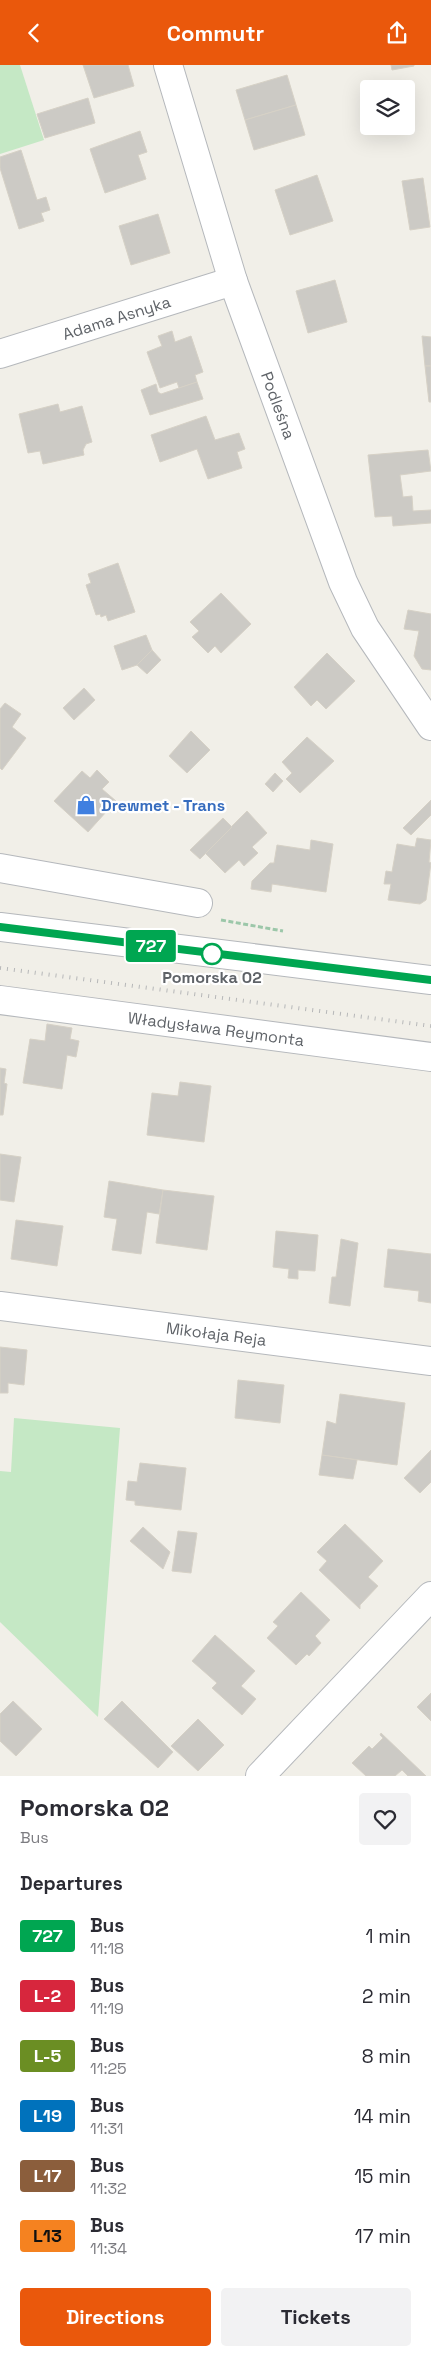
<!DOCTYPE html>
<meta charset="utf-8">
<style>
:root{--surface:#fff;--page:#f2f2f3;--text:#2b2b33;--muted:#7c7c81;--accent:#ea580c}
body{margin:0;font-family:"Space Grotesk",sans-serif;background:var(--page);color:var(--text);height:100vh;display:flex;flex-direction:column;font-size:19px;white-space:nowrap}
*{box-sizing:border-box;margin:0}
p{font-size:16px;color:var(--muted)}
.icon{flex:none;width:28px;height:28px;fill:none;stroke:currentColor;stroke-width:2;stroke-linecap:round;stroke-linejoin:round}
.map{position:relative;height:1711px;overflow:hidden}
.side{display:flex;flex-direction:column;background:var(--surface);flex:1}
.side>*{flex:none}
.badge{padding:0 10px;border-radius:4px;font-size:18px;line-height:32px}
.controls{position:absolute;left:360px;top:15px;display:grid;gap:10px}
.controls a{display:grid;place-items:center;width:55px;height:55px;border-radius:5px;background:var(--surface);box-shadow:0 5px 20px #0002;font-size:25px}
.map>.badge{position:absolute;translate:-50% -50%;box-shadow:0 0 0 2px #fff}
h2{padding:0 20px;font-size:19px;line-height:45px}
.round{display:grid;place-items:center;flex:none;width:52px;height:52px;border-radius:5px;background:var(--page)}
.overview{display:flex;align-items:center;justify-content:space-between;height:85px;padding:0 20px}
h1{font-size:24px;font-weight:700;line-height:38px}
.cta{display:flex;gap:10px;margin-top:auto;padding:10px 20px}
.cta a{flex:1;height:58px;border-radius:5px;background:var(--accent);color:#fff;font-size:20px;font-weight:700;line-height:58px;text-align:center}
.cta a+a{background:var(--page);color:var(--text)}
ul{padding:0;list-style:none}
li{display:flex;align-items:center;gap:15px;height:60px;padding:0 20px}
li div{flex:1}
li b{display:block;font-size:19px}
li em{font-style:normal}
li .badge{min-width:55px;font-weight:700;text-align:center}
header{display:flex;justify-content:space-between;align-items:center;height:65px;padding:0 20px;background:var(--accent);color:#fff;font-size:22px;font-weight:700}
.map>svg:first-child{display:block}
.green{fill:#c5e8c5}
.building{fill:#cccac5;stroke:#d6d1c6}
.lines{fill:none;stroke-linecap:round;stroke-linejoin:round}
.minor-casing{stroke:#b5b8bc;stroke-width:30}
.path{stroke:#9cc7a9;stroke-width:3;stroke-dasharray:5 2.5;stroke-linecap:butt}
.minor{stroke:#fff;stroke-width:28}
.rail{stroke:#b6b7b8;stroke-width:4;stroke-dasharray:1 6;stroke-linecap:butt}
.line-casing{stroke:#fff;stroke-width:11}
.line{stroke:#00a651;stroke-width:8}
.stop-dot{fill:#fff;stroke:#00a651;stroke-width:2.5}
.labels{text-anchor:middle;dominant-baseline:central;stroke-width:4.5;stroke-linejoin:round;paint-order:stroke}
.street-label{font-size:16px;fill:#5f6368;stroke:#fff}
.shop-label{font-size:16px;font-weight:bold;fill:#366cbe;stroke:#fff;text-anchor:start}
.stop-label{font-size:16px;font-weight:bold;fill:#5f6368;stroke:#fff}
</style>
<header><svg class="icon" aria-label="back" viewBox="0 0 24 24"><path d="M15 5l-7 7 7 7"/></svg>Commutr<svg class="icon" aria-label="share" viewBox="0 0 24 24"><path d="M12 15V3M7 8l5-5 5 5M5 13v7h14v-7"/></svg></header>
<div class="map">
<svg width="431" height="1711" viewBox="0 0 431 1711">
<rect width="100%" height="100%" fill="#f1efe8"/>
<!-- green -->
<g class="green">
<polygon points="0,0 20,0 44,75 0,89"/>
<polygon points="14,1353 120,1363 98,1652 0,1557 0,1406 11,1407"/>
</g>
<!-- building -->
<g class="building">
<polygon points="83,0 128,0 134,21 94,33"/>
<polygon points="391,0 414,0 414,1 392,5"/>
<polygon points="287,10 296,40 245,55 236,25"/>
<polygon points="88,33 95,58 45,73 37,49"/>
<polygon points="296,40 305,70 254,85 245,55"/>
<polygon points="140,66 147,87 138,90 146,114 105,128 90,84"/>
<polygon points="21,85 37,135 46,132 50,145 41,148 44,156 19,164 0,103 0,92"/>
<polygon points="317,110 333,156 290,170 275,125"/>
<polygon points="423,113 430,162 410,165 402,116"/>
<polygon points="158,149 170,188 131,200 119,161"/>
<polygon points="335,215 347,257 308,268 296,226"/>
<polygon points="172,266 175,277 191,271 203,307 195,310 197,317 179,323 177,317 160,323 147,287 162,281 158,271"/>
<polygon points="422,271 431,272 431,301 425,301"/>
<polygon points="425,301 431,301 431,337 429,337"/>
<polygon points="197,317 203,334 150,350 141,325 156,319 158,327 161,329"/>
<polygon points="58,339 60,347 82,341 92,377 86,379 83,385 84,390 43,399 40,386 28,388 19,349"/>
<polygon points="206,351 215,375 239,368 245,384 237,387 242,403 208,414 197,384 160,397 151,370"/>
<polygon points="428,385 431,406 400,410 403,432 412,431 413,446 431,445 431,458 393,461 392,451 375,452 368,390"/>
<polygon points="118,498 135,547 108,556 106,550 101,552 100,549 96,550 86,520 91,518 88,509"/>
<polygon points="221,528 251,559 221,588 215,581 208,588 192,572 199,566 190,557"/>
<polygon points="408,545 431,549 431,605 422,604 414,591 419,566 404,564"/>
<polygon points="146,570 152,585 137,600 122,605 114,581"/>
<polygon points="152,585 161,595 147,609 137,600"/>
<polygon points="327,588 355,616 326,644 317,635 311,641 294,622"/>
<polygon points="84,623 95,635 74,655 63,643"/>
<polygon points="5,638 21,649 12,662 26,673 2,705 0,703 0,644"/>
<polygon points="191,666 210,685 187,708 169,691"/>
<polygon points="307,672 334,696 300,728 286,714 292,708 282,697"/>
<polygon points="97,705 109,717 102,724 116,736 88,767 54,736 82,706 90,713"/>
<polygon points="275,708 283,716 273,727 265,719"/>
<polygon points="431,735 431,750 411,770 403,763"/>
<polygon points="247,746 267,768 252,782 258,788 244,801 239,795 225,808 205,788"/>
<polygon points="223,753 232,762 200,794 190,785"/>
<polygon points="417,773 431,775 429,797 431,798 426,835 420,839 388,835 391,819 384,819 386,806 392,807 397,779 415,782"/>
<polygon points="311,775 333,779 326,827 272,819 271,827 251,824 252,816 270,798 274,798 277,780 310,785"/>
<polygon points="47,959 72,963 70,974 79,976 76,992 67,990 62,1024 23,1018 30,974 45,976"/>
<polygon points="0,1003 6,1004 4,1018 7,1019 3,1050 0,1050"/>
<polygon points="180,1017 211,1021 204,1077 147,1070 152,1028 178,1031"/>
<polygon points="0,1089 21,1092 14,1137 0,1135"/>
<polygon points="109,1116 163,1125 159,1149 147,1147 141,1189 112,1185 117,1154 104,1152"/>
<polygon points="163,1125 214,1131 207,1185 156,1178"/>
<polygon points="16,1155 63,1161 57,1201 11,1194"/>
<polygon points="276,1166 318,1170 315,1206 298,1205 298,1214 288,1213 289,1204 273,1202"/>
<polygon points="341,1174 358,1178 350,1241 329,1238 332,1212 336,1212"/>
<polygon points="388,1184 431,1189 431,1238 418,1236 419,1226 384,1222"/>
<polygon points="0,1282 27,1285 24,1320 8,1318 8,1328 0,1328"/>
<polygon points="238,1315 284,1320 280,1358 235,1353"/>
<polygon points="340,1329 405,1338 397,1400 322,1390 327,1356 336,1359"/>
<polygon points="431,1385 431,1417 420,1428 404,1413"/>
<polygon points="322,1390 357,1395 353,1414 319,1410"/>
<polygon points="140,1398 186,1403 181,1445 135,1440 135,1436 126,1435 128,1416 137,1417"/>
<polygon points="345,1459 383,1496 368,1512 378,1521 360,1540 360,1544 319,1505 327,1496 317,1487"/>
<polygon points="143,1462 170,1487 163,1504 130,1476"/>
<polygon points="178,1466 197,1468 191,1508 172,1506"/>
<polygon points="301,1527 330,1555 315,1571 321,1578 309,1591 307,1589 296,1600 267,1573 278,1561 273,1557"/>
<polygon points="215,1570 255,1606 241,1621 256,1634 242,1650 212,1623 217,1618 192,1596"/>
<polygon points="431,1628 431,1656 417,1642"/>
<polygon points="13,1636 42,1664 16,1691 0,1676 0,1649"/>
<polygon points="122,1636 173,1687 158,1703 104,1654"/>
<polygon points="198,1654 224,1680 198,1706 171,1681"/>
<polygon points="381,1668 426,1711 408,1711 402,1705 395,1711 366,1711 352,1698 369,1681 372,1684 383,1673 380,1670"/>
</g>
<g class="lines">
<defs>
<g id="minor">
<path id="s1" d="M168 0 233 216 343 517 365 563 431 661"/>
<path id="s2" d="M0 289 233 216"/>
<polyline points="0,803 198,838"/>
<polyline points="0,862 431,915"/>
<path id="s3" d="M0 935 431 992"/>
<path id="s4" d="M0 1241 431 1296"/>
<polyline points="260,1711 431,1531"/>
</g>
</defs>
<!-- minor casing -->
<use href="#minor" class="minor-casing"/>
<!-- path -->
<polyline class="path" points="221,855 283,866"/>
<!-- minor -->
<use href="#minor" class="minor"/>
<!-- rail -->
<polyline class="rail" points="0,903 431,961"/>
</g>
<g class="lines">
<defs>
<polyline id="line" points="0,862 431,915"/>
</defs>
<!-- line casing -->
<use href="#line" class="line-casing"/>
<!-- line -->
<use href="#line" class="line"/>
</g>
<!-- icons -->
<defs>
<symbol id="shop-bare" viewBox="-9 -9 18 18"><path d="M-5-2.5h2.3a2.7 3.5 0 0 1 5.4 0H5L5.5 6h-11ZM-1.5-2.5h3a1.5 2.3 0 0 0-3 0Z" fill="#3f7fe0" stroke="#fff" stroke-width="2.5" paint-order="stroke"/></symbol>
</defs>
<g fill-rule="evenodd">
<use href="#shop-bare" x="72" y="726" width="28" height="28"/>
</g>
<!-- markers -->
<circle class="stop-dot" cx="212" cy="889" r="10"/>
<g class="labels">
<!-- street labels -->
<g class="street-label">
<text stroke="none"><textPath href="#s2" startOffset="122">Adama Asnyka</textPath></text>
<text stroke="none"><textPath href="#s1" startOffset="358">Podleśna</textPath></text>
<text stroke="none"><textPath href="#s3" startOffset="218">Władysława Reymonta</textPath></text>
<text stroke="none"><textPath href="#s4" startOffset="218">Mikołaja Reja</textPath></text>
</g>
<!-- shop labels -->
<g class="shop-label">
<text x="101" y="740">Drewmet - Trans</text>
</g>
<!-- stop labels -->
<g class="stop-label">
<text x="212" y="912">Pomorska 02</text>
</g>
</g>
</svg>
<div class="controls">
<a><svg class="icon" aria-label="layers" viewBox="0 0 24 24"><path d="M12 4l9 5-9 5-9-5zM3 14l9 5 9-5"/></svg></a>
</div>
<b class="badge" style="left:151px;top:881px;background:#00a651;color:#fff">727</b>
</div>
<section class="side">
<div class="overview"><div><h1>Pomorska 02</h1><p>Bus</p></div><a class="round"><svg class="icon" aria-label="heart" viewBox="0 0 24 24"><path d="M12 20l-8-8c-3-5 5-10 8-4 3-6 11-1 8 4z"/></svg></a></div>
<h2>Departures</h2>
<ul>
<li><span class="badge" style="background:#00a651;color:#fff">727</span><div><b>Bus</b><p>11:18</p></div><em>1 min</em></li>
<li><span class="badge" style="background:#d7263d;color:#fff">L-2</span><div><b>Bus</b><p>11:19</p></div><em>2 min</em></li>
<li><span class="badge" style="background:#6b8e23;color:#fff">L-5</span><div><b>Bus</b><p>11:25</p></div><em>8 min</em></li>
<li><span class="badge" style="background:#0072bc;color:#fff">L19</span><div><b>Bus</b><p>11:31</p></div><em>14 min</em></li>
<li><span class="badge" style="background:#8b5e3c;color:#fff">L17</span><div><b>Bus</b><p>11:32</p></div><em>15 min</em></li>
<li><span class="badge" style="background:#f58220;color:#111">L13</span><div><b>Bus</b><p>11:34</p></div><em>17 min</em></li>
</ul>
<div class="cta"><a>Directions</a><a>Tickets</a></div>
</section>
